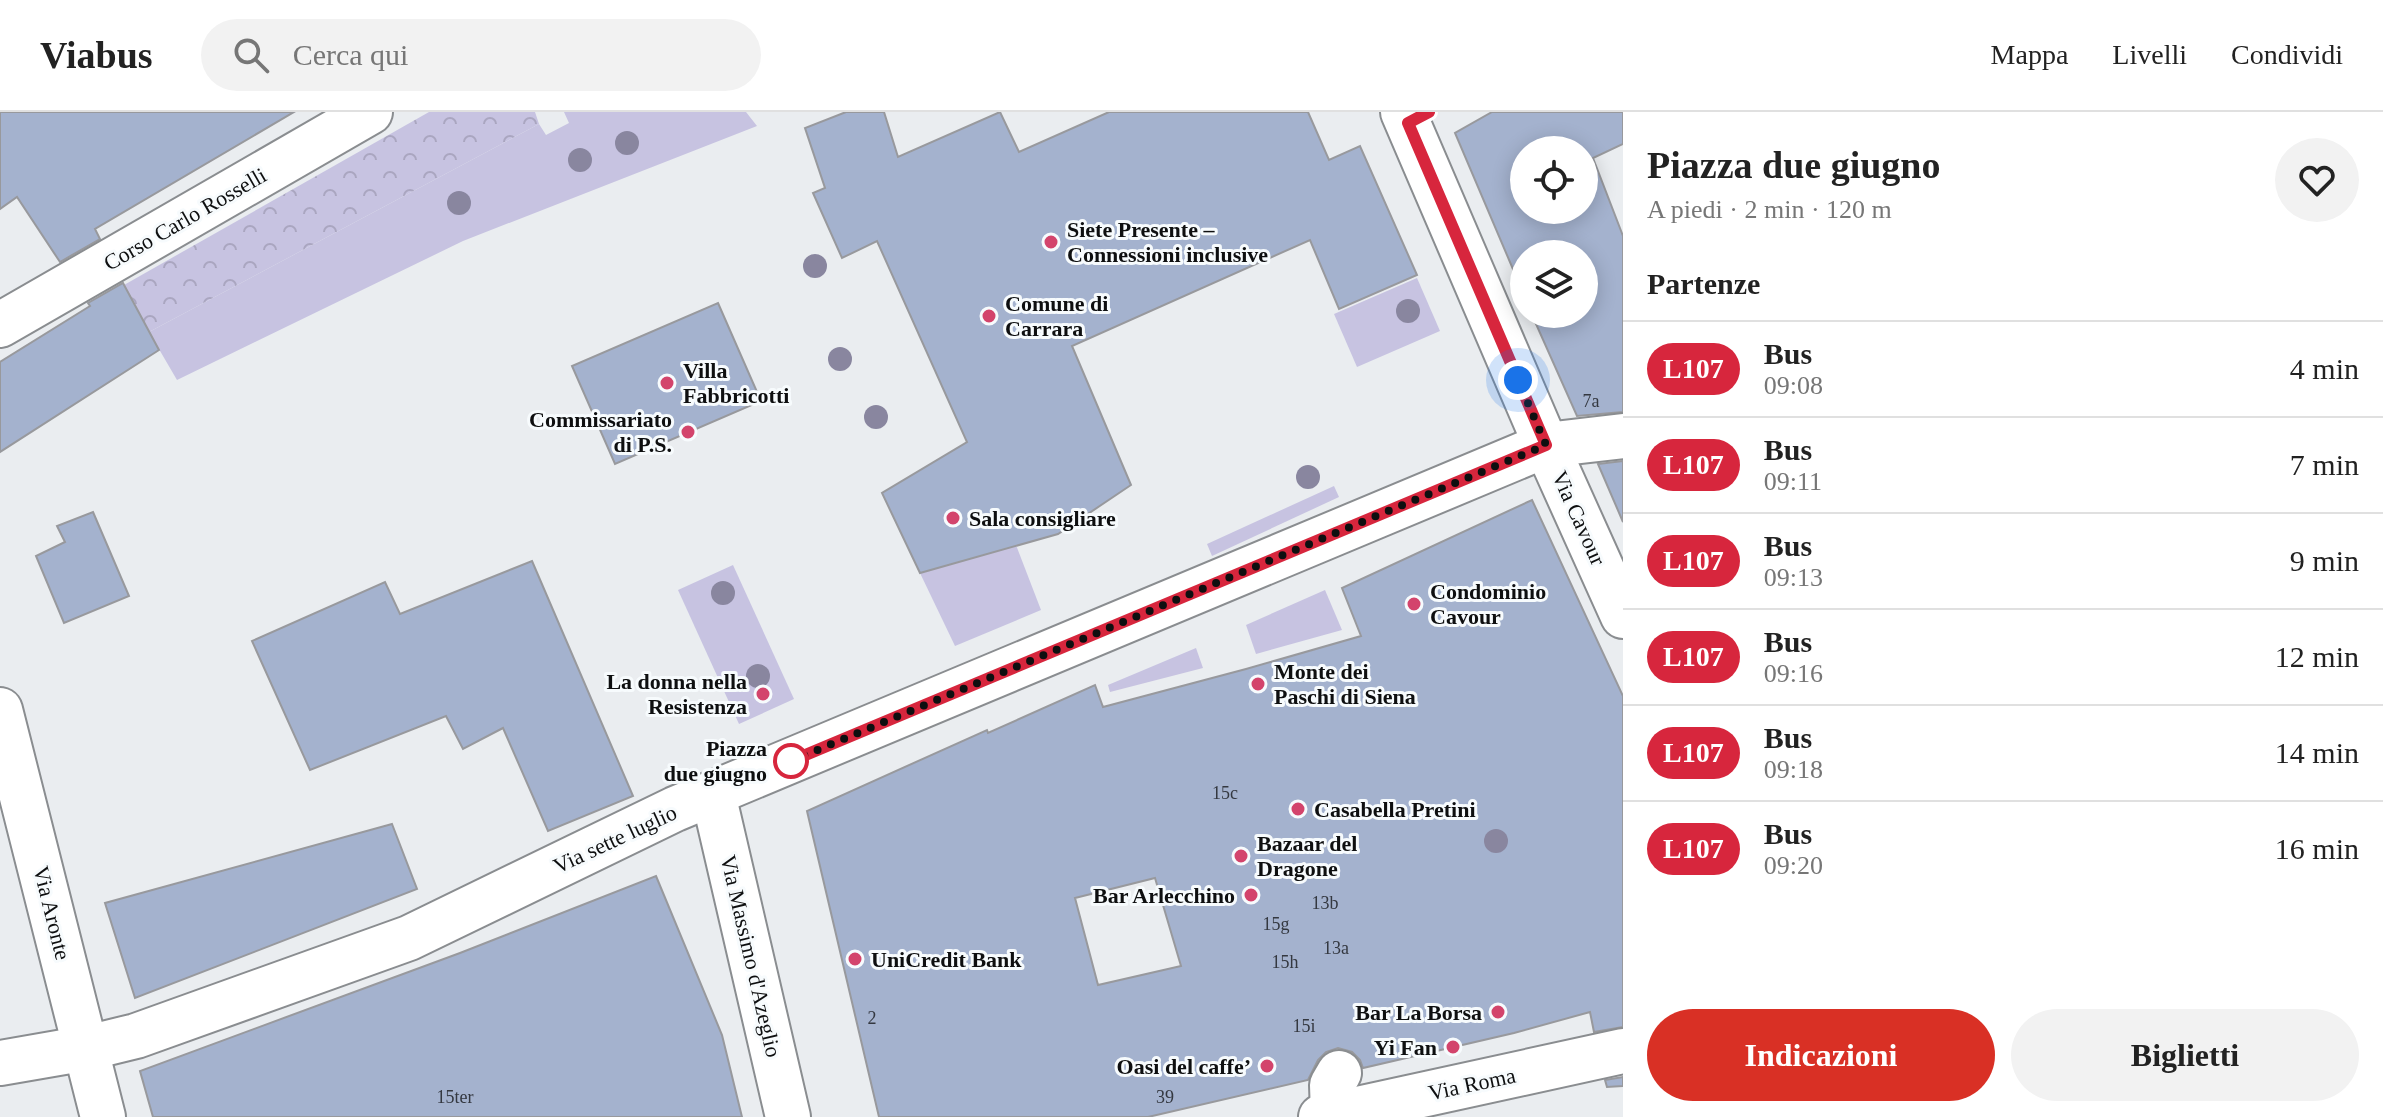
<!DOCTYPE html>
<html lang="it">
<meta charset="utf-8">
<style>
:root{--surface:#fff;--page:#f2f2f2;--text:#222;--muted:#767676;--line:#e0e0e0;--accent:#d93025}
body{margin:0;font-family:Georgia,serif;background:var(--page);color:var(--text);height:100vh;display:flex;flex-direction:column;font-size:30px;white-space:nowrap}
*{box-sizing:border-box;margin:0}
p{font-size:26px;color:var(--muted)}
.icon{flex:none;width:44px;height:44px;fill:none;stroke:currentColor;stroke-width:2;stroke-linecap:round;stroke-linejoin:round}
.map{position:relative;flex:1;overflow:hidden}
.details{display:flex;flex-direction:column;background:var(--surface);width:760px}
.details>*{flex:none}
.badge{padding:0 16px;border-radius:26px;font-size:28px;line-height:52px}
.controls{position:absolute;left:1510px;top:24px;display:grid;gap:16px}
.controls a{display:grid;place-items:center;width:88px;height:88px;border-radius:50%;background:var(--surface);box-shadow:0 4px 20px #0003;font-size:40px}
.you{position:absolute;width:40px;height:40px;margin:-20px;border:6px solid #fff;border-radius:50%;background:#1a73e8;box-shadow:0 0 0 12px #1a73e833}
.map>.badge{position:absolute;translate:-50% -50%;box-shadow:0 0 0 4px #fff}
h2{padding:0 24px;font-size:30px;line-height:72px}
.round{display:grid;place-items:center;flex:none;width:84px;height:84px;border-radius:42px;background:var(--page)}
.head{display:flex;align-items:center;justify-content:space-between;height:136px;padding:0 24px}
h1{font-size:38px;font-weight:700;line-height:60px}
.button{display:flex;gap:16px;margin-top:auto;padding:16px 24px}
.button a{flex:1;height:92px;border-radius:48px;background:var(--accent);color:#fff;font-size:32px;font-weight:700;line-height:92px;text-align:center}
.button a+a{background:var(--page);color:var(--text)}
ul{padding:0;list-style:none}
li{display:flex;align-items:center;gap:24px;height:96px;padding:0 24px;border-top:2px solid var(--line)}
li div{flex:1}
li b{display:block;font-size:30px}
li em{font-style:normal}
li .badge{min-width:88px;font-weight:700;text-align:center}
header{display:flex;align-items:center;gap:48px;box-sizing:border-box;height:112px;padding:0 40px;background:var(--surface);border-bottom:2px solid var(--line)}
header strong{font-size:38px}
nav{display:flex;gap:44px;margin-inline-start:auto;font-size:28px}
.search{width:560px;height:72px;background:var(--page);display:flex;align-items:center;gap:20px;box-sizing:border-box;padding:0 28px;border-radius:44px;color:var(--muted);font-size:30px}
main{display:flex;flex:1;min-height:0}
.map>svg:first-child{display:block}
.grass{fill:#c7c3e1}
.park{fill:url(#park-crowns)}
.building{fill:#a4b2ce;stroke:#98999d;stroke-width:2;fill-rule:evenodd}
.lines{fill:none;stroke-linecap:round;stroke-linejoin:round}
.minor-casing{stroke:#8a8d90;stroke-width:48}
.minor{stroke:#fff;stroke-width:44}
.tree{fill:#89869f}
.line-casing{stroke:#fff;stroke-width:18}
.line{stroke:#d7263d;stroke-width:12}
.walk{stroke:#0e0f10;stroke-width:8;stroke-dasharray:0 14.4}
.poi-dot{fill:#d3446c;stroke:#f7fbfd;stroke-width:3}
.stop-dot{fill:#fff;stroke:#d7263d;stroke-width:4}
.labels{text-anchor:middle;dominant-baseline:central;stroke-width:6;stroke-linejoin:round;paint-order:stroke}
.number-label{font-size:18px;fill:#343840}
.street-label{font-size:22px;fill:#0e0f10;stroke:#f7fbfd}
.poi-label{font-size:22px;font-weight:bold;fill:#0e0f10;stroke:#f7fbfd;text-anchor:start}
.stop-label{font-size:22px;font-weight:bold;fill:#0e0f10;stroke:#f7fbfd;text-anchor:end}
</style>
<header>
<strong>Viabus</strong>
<div class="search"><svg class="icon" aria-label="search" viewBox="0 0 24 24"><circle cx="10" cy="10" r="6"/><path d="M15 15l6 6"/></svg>Cerca qui</div>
<nav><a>Mappa</a><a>Livelli</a><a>Condividi</a></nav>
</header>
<main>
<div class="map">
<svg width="1623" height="1005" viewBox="0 0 1623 1005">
<defs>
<pattern id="park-crowns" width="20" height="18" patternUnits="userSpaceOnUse" patternTransform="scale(2)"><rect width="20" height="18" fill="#c7c3e1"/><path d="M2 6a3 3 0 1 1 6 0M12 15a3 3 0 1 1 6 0" fill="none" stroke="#aaa6c0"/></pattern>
</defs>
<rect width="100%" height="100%" fill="#eaedf0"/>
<!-- grass -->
<g class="grass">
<polygon points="564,0 746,0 757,14 463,129 177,268 149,220 539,12 546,23 569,11"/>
<polygon points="1417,166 1440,219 1357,255 1334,202"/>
<polygon points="1334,374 1339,385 1212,444 1207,432"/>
<polygon points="1016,433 1041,498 955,534 920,461"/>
<polygon points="733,453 794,587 739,612 678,478"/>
<polygon points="1325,478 1342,518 1256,542 1246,513"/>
<polygon points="1196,536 1203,556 1110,580 1108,573"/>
</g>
<!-- park -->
<polygon class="park" points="429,0 535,0 539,12 149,220 124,173"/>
<!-- building -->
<g class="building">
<polygon points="0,0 294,0 95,117 100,127 60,150 17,85 0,97"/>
<polygon points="846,0 884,0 898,45 1000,0 1019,40 1109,0 1308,0 1329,48 1360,34 1417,163 1339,197 1310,128 1072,234 1131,373 1058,422 920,461 882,381 967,330 877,129 842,146 813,81 825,76 805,16"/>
<path d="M1492 0H1623V32L1593 46 1623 124V300L1577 304 1532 203 1584 202V142H1524V183L1455 21ZM1524 38H1584V98H1524Z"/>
<polygon points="123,171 159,238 0,340 0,250 90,194 88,191"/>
<polygon points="718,191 761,289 615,352 572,254"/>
<polygon points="1623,349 1623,410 1598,352"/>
<path d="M1532 388 1623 584V915L1594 920 1590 900 1514 921 1363 956 1360 948 1352 940 1338 936 1326 940 1318 948 1308 968 1148 1005H879L807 699 987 618 988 621 1095 573 1103 595 1246 557 1361 524 1342 476ZM1155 766 1181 854 1098 873 1075 786Z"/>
<polygon points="93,400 129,484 64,511 36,444 65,430 57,414"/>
<polygon points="532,449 633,684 548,719 503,616 463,637 446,604 310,658 252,529 385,470 400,502"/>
<polygon points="392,712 417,777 135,886 105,791"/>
<polygon points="656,764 722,923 742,1005 153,1005 140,959 460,841"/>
<polygon points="1623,965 1623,974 1607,975 1605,968"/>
</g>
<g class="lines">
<defs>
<g id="minor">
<polyline points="1403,0 1546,333 1623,504"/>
<polyline points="0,213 370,0"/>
<polyline points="0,598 103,1005"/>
<polyline points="713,682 788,1005"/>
<polyline points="0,951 87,936 136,924 409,826 675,697 1546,333 1623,324"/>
<polyline points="1333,1002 1332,973 1339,961"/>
<polyline points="1321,1005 1623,939"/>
</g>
</defs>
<!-- minor casing -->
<use href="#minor" class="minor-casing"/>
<!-- minor -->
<use href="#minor" class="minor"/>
</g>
<!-- trees -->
<g class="tree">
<circle cx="627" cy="31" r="12"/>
<circle cx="580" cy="48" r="12"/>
<circle cx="459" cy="91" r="12"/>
<circle cx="815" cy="154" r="12"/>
<circle cx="1408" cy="199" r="12"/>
<circle cx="840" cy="247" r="12"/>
<circle cx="876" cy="305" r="12"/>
<circle cx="1308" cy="365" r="12"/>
<circle cx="723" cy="481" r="12"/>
<circle cx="758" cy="564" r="12"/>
<circle cx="1496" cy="729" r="12"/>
</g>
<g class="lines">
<defs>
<polyline id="line" points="791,649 1546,333 1408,11 1429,0"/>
</defs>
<!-- line casing -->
<use href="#line" class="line-casing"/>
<!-- line -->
<use href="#line" class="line"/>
<!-- walk -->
<polyline class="walk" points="791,649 1546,333 1518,268"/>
</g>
<!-- markers -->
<g class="poi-dot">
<circle cx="1051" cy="130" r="8"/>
<circle cx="989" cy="204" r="8"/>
<circle cx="667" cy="271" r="8"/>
<circle cx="688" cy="320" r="8"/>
<circle cx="953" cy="406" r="8"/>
<circle cx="1414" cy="492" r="8"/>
<circle cx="1258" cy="572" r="8"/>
<circle cx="763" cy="582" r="8"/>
<circle cx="1298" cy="697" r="8"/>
<circle cx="1241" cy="744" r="8"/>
<circle cx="1251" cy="783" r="8"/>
<circle cx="855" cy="847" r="8"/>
<circle cx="1498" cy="900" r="8"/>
<circle cx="1453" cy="935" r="8"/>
<circle cx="1267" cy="954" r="8"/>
</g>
<circle class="stop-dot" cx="791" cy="649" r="16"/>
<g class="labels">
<!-- number labels -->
<g class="number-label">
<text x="1591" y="289">7a</text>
<text x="1225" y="681">15c</text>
<text x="1325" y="791">13b</text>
<text x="1276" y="812">15g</text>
<text x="1336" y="836">13a</text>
<text x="1285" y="850">15h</text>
<text x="872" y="906">2</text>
<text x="1304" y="914">15i</text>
<text x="455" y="985">15ter</text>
<text x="1165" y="985">39</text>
</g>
<!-- street labels -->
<g class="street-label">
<text transform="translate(185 107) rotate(-30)">Corso Carlo Rosselli</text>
<text transform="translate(1579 406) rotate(66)">Via Cavour</text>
<text transform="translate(615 727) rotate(-25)">Via sette luglio</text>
<text transform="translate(52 801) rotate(76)">Via Aronte</text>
<text transform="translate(751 844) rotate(77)">Via Massimo d'Azeglio</text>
<text transform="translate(1472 972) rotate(-12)">Via Roma</text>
</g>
<!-- poi labels -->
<g class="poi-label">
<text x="1067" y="117">Siete Presente –<tspan x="1067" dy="25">Connessioni inclusive</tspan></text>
<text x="1005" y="191">Comune di<tspan x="1005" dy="25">Carrara</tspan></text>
<text x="683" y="258">Villa<tspan x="683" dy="25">Fabbricotti</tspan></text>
<text x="672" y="307" text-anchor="end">Commissariato<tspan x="672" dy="25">di P.S.</tspan></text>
<text x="969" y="406">Sala consigliare</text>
<text x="1430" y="479">Condominio<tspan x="1430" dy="25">Cavour</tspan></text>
<text x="1274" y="559">Monte dei<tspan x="1274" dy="25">Paschi di Siena</tspan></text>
<text x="747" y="569" text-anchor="end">La donna nella<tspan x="747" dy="25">Resistenza</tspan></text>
<text x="1314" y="697">Casabella Pretini</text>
<text x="1257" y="731">Bazaar del<tspan x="1257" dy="25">Dragone</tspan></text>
<text x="1235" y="783" text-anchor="end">Bar Arlecchino</text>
<text x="871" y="847">UniCredit Bank</text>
<text x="1482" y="900" text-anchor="end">Bar La Borsa</text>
<text x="1437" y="935" text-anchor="end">Yi Fan</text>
<text x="1251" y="954" text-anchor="end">Oasi del caffe’</text>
</g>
<!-- stop labels -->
<g class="stop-label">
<text x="767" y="636">Piazza<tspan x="767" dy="25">due giugno</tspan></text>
</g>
</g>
</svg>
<div class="controls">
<a><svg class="icon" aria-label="locate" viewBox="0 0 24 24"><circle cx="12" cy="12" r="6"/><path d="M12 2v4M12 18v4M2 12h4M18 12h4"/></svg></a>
<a><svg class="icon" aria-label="layers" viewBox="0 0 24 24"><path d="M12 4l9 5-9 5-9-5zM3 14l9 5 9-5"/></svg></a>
</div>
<div class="you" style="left:1518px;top:268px"></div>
</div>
<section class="details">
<div class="head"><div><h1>Piazza due giugno</h1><p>A piedi · 2 min · 120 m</p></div><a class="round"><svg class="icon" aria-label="heart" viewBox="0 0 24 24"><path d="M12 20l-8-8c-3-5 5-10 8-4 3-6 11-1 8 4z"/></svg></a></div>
<h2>Partenze</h2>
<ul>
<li><span class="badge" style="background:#d7263d;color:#fff">L107</span><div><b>Bus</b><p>09:08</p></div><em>4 min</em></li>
<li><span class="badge" style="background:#d7263d;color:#fff">L107</span><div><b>Bus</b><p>09:11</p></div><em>7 min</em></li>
<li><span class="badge" style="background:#d7263d;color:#fff">L107</span><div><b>Bus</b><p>09:13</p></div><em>9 min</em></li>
<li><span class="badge" style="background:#d7263d;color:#fff">L107</span><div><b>Bus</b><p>09:16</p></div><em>12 min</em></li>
<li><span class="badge" style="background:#d7263d;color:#fff">L107</span><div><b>Bus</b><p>09:18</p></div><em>14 min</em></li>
<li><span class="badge" style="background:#d7263d;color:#fff">L107</span><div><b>Bus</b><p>09:20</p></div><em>16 min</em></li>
</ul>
<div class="button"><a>Indicazioni</a><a>Biglietti</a></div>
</section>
</main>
